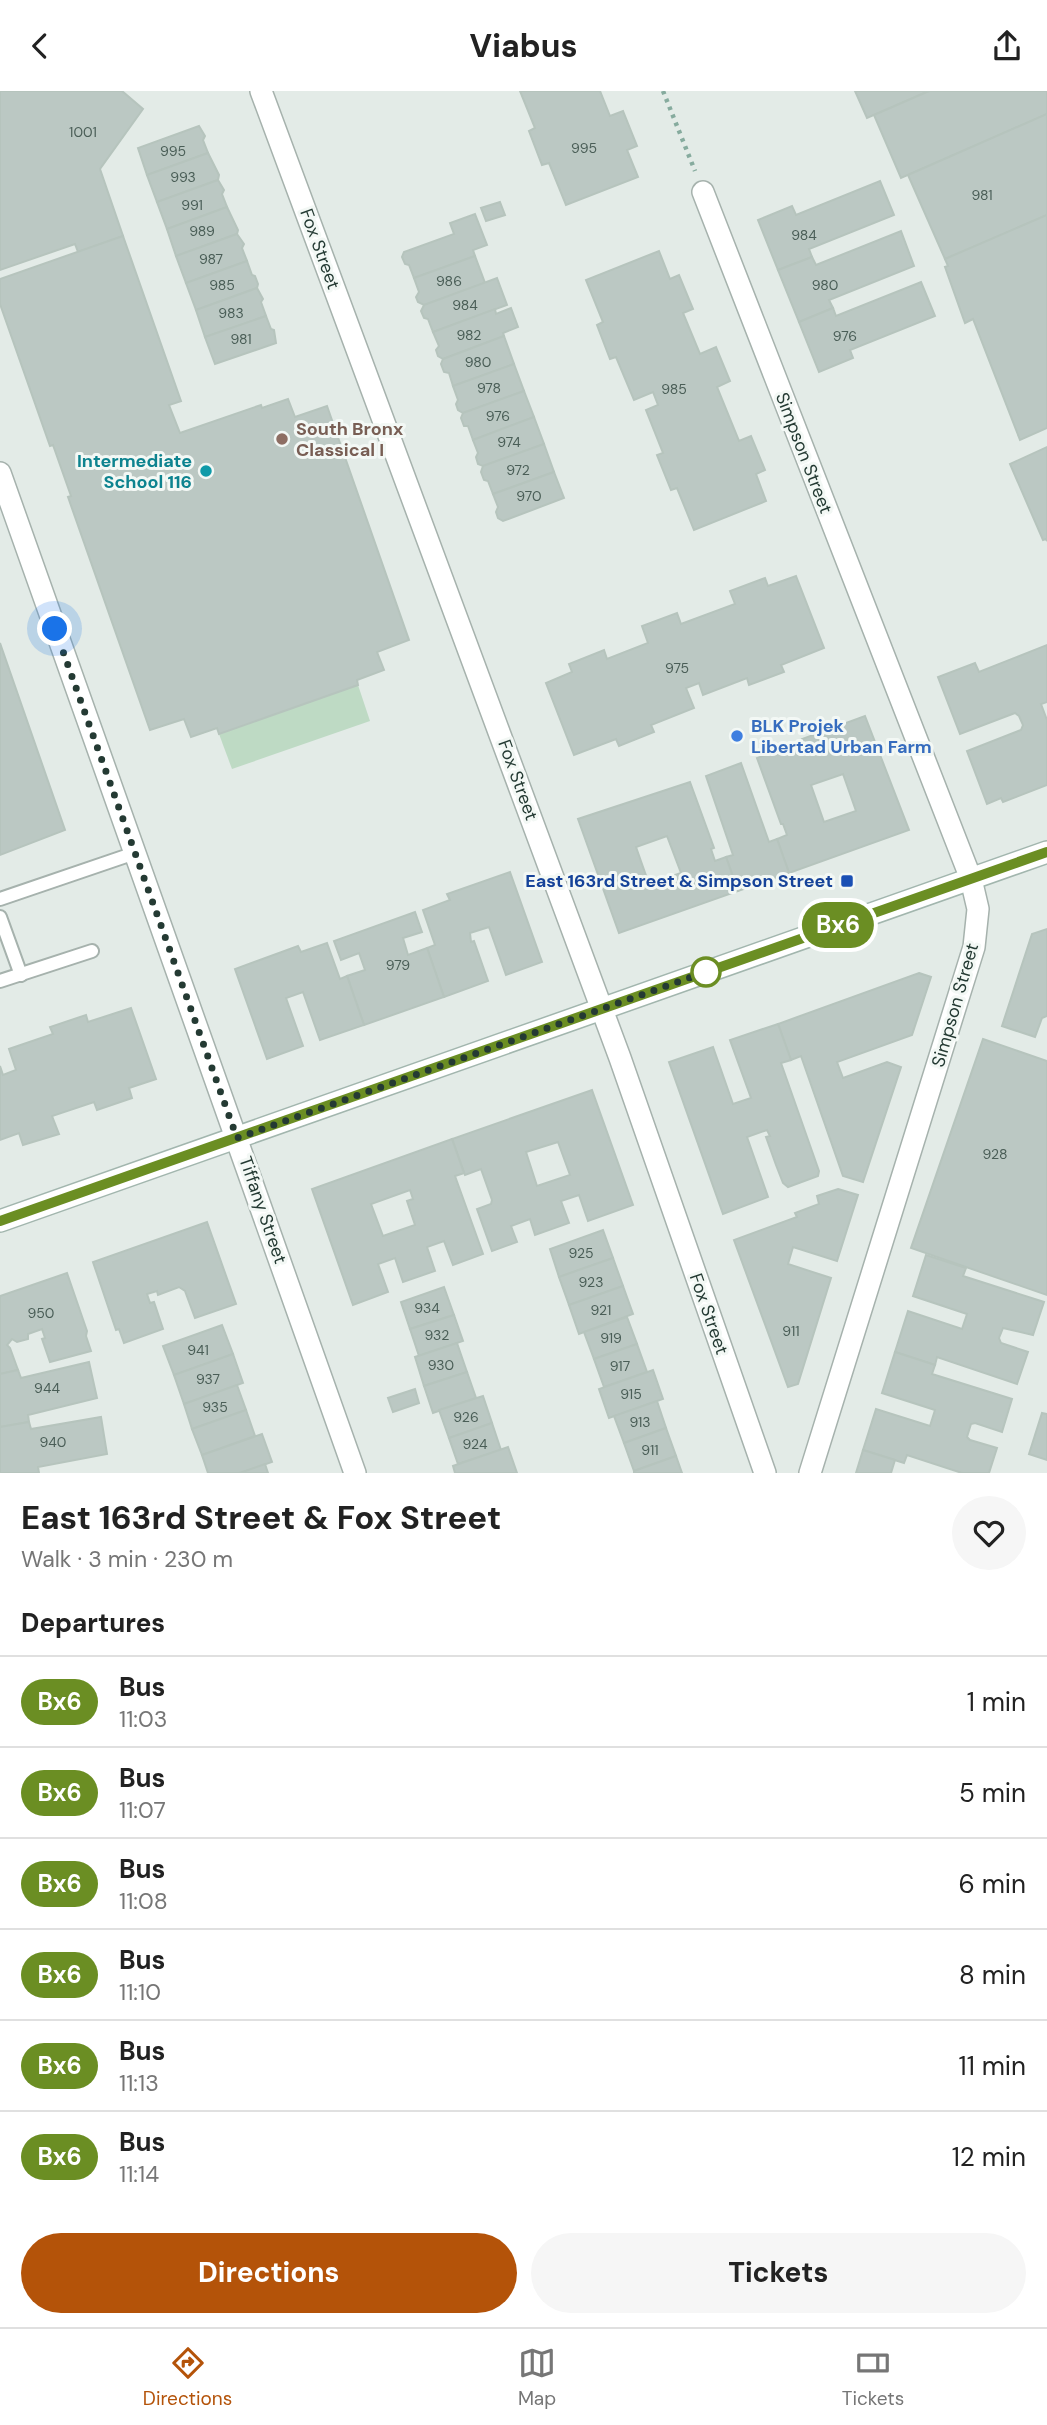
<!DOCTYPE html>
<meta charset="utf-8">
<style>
:root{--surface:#fff;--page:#f6f6f6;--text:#222;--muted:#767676;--line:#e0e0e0;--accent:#b45309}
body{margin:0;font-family:"DM Sans",sans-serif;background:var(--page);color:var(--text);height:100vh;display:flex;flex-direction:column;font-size:26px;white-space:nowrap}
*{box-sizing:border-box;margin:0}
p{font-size:23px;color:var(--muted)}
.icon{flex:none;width:38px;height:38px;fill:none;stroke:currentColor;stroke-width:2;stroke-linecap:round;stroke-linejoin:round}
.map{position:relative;height:1382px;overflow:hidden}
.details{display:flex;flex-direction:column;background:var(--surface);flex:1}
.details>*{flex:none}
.badge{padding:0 14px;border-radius:23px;font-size:24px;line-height:46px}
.you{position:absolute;width:35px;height:35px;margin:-18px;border:5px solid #fff;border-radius:50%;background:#1a73e8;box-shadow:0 0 0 10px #1a73e833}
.map>.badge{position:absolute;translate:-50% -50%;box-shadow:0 0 0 4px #fff}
h2{padding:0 21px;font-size:26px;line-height:63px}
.round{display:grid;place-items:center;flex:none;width:74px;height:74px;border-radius:37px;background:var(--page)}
.summary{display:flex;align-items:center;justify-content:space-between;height:119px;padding:0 21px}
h1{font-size:33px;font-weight:700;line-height:52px}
.action{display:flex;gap:14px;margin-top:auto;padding:14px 21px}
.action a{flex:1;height:80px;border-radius:42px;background:var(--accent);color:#fff;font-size:28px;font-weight:700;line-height:80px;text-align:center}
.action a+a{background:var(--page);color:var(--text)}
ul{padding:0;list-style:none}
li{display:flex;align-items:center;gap:21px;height:91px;padding:0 21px;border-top:2px solid var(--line)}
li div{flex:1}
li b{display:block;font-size:26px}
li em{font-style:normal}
li .badge{min-width:77px;font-weight:700;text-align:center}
header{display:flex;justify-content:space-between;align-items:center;height:91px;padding:0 21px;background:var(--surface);font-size:32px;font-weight:700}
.tab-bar{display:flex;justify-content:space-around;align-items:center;height:98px;border-top:2px solid var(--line);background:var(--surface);font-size:19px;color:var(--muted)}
.tab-bar a{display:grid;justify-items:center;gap:4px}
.tab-bar .on{color:var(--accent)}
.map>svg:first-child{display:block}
.green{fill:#bedac4}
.building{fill:#bbc8c3;stroke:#b6c4bd;stroke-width:2;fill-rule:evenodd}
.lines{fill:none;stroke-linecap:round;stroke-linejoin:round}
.service-casing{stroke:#a6b2ad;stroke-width:16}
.minor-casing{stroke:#a6b2ad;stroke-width:24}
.secondary-casing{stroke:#a2b6ae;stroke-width:24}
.path{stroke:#86ab9e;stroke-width:4.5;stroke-dasharray:3.5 5;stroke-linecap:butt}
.service{stroke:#fff;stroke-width:12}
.minor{stroke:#fff;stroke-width:21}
.secondary{stroke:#fff;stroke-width:21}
.line-casing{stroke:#fff;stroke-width:16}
.line{stroke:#6b8e23;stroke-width:10}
.walk{stroke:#243a33;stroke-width:7;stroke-dasharray:0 12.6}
.education-dot{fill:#8d6e63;stroke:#f3f8f5;stroke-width:2.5}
.culture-dot{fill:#0f9aa8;stroke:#f3f8f5;stroke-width:2.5}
.shop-dot{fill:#3f7fe0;stroke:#f3f8f5;stroke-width:2.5}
.transit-dot{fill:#1a4fb4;stroke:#f3f8f5;stroke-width:2.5}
.stop-dot{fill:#fff;stroke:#6b8e23;stroke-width:3.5}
.labels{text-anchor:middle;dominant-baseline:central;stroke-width:6;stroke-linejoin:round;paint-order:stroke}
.number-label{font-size:14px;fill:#4a5e57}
.street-label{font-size:18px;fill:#243a33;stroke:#f3f8f5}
.education-label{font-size:18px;font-weight:bold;fill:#785e54;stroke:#f3f8f5;text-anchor:start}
.culture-label{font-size:18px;font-weight:bold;fill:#0d838f;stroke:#f3f8f5;text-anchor:end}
.shop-label{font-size:18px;font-weight:bold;fill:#366cbe;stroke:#f3f8f5;text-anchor:start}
.transit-label{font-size:18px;font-weight:bold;fill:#164399;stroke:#f3f8f5;text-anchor:end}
</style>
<header><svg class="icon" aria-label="back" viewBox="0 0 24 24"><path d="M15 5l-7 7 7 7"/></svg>Viabus<svg class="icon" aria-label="share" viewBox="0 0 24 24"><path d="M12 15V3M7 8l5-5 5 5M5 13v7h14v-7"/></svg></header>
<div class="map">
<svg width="1047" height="1382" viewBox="0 0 1047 1382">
<rect width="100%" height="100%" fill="#e3ebe7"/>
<!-- green -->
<polygon class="green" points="358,594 370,630 232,678 219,643"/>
<!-- building -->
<g class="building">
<polygon points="0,0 122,0 143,18 100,78 123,145 78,161 75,153 0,179"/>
<polygon points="520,0 600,0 610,25 623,20 637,55 627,59 638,86 566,114 549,72 542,74 529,40 535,37"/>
<polygon points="855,0 929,0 867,27"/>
<polygon points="929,0 1047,0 1047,23 901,87 874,24"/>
<polygon points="1047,23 1047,124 945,168 908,84"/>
<polygon points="199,35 205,45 203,49 208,62 147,84 138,57"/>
<polygon points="208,62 219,84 218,89 157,111 147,84"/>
<polygon points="218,89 224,99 222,103 227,116 167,138 157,111"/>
<polygon points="880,90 894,124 809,158 812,166 778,179 758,129 792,115 796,124"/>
<polygon points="500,111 505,124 486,130 481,117"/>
<polygon points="227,116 238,139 237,143 176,165 167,138"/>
<polygon points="475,123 487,154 473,159 475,165 414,187 409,174 405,173 402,166 404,161 454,143 450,132"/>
<polygon points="1047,124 1047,337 1020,349 973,228 965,232 945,176 948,175 945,168"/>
<polygon points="901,140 914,175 829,209 833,217 799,231 778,179 812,166 816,174"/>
<polygon points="237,143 244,153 242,157 247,170 186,192 176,165"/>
<polygon points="123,145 181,310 169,314 180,342 261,314 262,317 288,308 295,326 327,315 409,549 377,561 384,579 357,589 358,594 219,643 217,637 191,646 184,628 150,639 68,406 71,405 53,354 50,355 0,213 0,188"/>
<polygon points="659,160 670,188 679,184 693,218 683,222 700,263 716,256 730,290 717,296 739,350 751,345 765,379 756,383 766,410 694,439 677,397 671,399 657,364 663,362 646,319 658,314 653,301 634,309 616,266 610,268 597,234 603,231 586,189"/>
<polygon points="475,165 485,192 424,214 418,211 416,206 419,201 414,187"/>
<polygon points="247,170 252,184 255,185 258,193 257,197 196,219 186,192"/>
<polygon points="497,187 507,214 433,241 428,228 424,227 421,220 424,214"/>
<polygon points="921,191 935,225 850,259 853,267 819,281 799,231 833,217 836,225"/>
<polygon points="257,197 263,208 261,211 266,225 205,246 196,219"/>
<polygon points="511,217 518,236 503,242 504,245 443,268 438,265 436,259 439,255 433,241 495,218 496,223"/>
<polygon points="266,225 271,238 274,239 276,252 215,273 205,246"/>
<polygon points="504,245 514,273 453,295 449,282 444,281 441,273 443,268"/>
<polygon points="514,273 524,300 463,322 458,319 456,313 458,309 453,295"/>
<polygon points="524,300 534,326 473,349 468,335 464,335 461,327 463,322"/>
<polygon points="534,326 544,353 483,375 478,373 476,366 478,362 473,349"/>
<polygon points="544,353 554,381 493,403 488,390 484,389 481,381 483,375"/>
<polygon points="1047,356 1047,450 1046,448 1043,449 1010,373"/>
<polygon points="554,381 564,407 503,430 498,427 496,421 498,416 493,403"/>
<polygon points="796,485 824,557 781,574 784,581 749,594 747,587 703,604 699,592 686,597 694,617 651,634 654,641 619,655 616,648 574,664 546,592 572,581 569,573 604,559 607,568 648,552 642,535 677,522 681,533 735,513 730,500 765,487 768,495"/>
<polygon points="0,552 65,739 0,764"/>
<polygon points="1047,554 1047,611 1041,613 1047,629 1047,694 1003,711 1001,707 987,713 967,660 1021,639 1023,634 1019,625 1015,622 960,643 938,586 975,572 979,581"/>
<path d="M865 625 909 739 789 782 777 748 787 744 783 733H781L757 667 803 651 802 648ZM843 683 856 720 824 731 811 694Z"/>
<polygon points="741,672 769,751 777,748 789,782 738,800 726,766 733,764 706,685"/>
<path d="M690 691 714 757 711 758 715 770 726 766 738 800 619 842 578 728ZM667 745 681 782 649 793 636 756Z"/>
<polygon points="510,781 542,871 506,884 489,836 470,842 471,851 474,850 488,890 444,906 427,857 435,854 423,819 450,809 447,803"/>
<polygon points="415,821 422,841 403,847 408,864 427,857 444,906 364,934 347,885 365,879 359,862 341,869 334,850"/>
<polygon points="1047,838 1047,925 1042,927 1035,946 1002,935 1032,843"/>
<polygon points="327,852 340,888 347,885 364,934 320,949 303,901 286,907 303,955 267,968 235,878 298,855 301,861"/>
<polygon points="919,882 931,886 912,944 837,971 843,987 887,971 901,976 863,1091 843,1085 801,965 791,969 778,933"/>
<polygon points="131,917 156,988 129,997 132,1007 97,1019 94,1011 52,1025 59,1043 23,1054 19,1042 0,1049 0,975 3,984 16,979 9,958 53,943 50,936 86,924 88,931"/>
<polygon points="778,933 791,969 781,972 819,1080 818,1085 788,1096 783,1092 776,1074 766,1046 770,1045 767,1039 747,1046 768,1106 723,1123 669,971 713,956 733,1013 751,1007 730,949"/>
<polygon points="983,948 1047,970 1047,1204 911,1157"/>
<path d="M592 999 633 1114 588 1130 579 1104 561 1110 569 1132 535 1144 530 1128 511 1135 517 1151 492 1160 477 1118 491 1113 492 1109 481 1078 465 1084 452 1048ZM558 1051 570 1084 537 1095 526 1061Z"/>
<path d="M452 1048 464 1082 455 1085 483 1163 453 1174 444 1150 427 1156 435 1180 403 1191 395 1167 378 1173 388 1201 353 1214 312 1098ZM410 1099 413 1108 407 1110 415 1134 383 1145 371 1113Z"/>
<polygon points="838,1098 858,1104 837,1170 793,1156 788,1173 831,1187 798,1293 788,1296 734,1149 797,1126 795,1122 819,1113 817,1105"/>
<polygon points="207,1131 236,1213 195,1227 185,1200 179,1196 158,1204 157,1200 147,1203 150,1212 154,1211 163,1238 124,1252 119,1238 116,1239 93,1171"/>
<polygon points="603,1139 613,1167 559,1186 550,1158"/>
<polygon points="926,1164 966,1177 963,1185 1044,1211 1033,1244 1003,1237 999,1247 1001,1252 1028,1261 1017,1293 937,1266 935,1274 895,1261 908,1220 962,1238 967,1223 913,1205"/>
<polygon points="613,1167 623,1195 569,1214 559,1186"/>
<polygon points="67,1182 87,1240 86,1245 91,1260 50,1271 42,1248 45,1247 42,1238 28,1243 28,1248 17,1251 12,1248 7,1254 10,1257 18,1279 0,1283 0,1205"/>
<polygon points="623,1195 633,1223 579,1243 569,1214"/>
<polygon points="444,1196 454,1224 410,1238 401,1211"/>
<polygon points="454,1224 463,1250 419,1265 410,1238"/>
<polygon points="627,1226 637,1253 594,1268 584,1241"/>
<polygon points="222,1234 233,1263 174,1284 163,1255"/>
<polygon points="457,1252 467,1281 424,1295 415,1266"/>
<polygon points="637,1253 647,1281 604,1296 594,1268"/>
<polygon points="895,1261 935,1274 932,1283 1012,1308 1002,1341 975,1332 971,1333 967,1346 970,1349 997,1357 989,1382 962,1382 907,1364 904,1372 863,1359 876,1318 930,1335 935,1319 882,1302"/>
<polygon points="233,1263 243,1292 184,1313 174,1284"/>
<polygon points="89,1271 97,1307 28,1324 29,1331 0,1336 0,1283 18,1279 21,1287"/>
<polygon points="653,1279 663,1308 609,1327 599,1298"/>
<polygon points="467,1281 476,1307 433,1322 424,1295"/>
<polygon points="237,1294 246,1319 192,1338 184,1313"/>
<polygon points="415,1298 419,1312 393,1321 388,1307"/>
<polygon points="483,1305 492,1332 449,1347 439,1319"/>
<polygon points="657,1310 666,1337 624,1352 614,1325"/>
<polygon points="246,1319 255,1345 202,1364 192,1338"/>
<polygon points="1042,1322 1047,1323 1047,1369 1029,1363"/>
<polygon points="101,1326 107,1363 38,1376 39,1382 0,1382 0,1336 29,1331 31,1338"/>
<polygon points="492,1332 501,1359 458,1373 449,1347"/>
<polygon points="666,1337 676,1365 634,1380 624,1352"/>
<polygon points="262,1343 272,1371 240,1382 208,1382 202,1364"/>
<polygon points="508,1356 517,1382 455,1382 453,1375"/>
<polygon points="863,1359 895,1369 891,1382 856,1382"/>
<polygon points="676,1365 682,1382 634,1382 634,1380"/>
<polygon points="265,1373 268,1382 240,1382"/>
</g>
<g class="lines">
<defs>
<g id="service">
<polyline points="0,808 135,762"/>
<polyline points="0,826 21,884"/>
<polyline points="0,890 92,860"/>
</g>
<g id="minor">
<polyline points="261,0 620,967 765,1382"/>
<polyline points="703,101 971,788 978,818 974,856 810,1382"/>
<polyline points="0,382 355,1382"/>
</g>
<polyline id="secondary" points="0,1130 1047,761"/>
</defs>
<!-- service casing -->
<use href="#service" class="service-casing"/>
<!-- minor casing -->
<use href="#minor" class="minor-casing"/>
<!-- secondary casing -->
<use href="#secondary" class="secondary-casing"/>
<!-- path -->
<polyline class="path" points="663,0 695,80"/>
<!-- service -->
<use href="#service" class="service"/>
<!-- minor -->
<use href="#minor" class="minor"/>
<!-- secondary -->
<use href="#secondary" class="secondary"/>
</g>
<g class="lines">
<defs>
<polyline id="line" points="0,1130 1047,761"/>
</defs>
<!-- line casing -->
<use href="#line" class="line-casing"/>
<!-- line -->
<use href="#line" class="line"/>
<!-- walk -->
<polyline class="walk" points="55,538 237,1047 706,881"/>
</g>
<!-- markers -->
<circle class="education-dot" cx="282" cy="348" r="7"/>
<circle class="culture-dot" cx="206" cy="380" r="7"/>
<circle class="shop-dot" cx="737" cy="645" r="7"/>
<rect class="transit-dot" x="840" y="783" width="14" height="14" rx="3.5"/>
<circle class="stop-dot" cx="706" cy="881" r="14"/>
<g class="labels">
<!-- number labels -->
<g class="number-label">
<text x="83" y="41">1001</text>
<text x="584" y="57">995</text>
<text x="173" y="60">995</text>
<text x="183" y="86">993</text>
<text x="982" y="104">981</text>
<text x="192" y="114">991</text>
<text x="202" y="140">989</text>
<text x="804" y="144">984</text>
<text x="211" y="168">987</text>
<text x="449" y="190">986</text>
<text x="222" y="194">985</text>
<text x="825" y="194">980</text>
<text x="465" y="214">984</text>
<text x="231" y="222">983</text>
<text x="469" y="244">982</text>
<text x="845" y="245">976</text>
<text x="241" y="248">981</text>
<text x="478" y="271">980</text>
<text x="489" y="297">978</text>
<text x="674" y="298">985</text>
<text x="498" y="325">976</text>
<text x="509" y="351">974</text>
<text x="518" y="379">972</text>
<text x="529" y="405">970</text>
<text x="677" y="577">975</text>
<text x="398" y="874">979</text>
<text x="995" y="1063">928</text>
<text x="581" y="1162">925</text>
<text x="591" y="1191">923</text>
<text x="427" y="1217">934</text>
<text x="601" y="1219">921</text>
<text x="41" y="1222">950</text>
<text x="791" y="1240">911</text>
<text x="437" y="1244">932</text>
<text x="611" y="1247">919</text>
<text x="198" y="1259">941</text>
<text x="441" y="1274">930</text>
<text x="620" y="1275">917</text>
<text x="208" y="1288">937</text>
<text x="47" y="1297">944</text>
<text x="631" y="1303">915</text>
<text x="215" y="1316">935</text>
<text x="466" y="1326">926</text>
<text x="640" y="1331">913</text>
<text x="53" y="1351">940</text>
<text x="475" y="1353">924</text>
<text x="650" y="1359">911</text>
</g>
<!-- street labels -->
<g class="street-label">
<text transform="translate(320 158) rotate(70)">Fox Street</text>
<text transform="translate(804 362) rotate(69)">Simpson Street</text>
<text transform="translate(518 689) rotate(70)">Fox Street</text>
<text transform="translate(955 914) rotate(-74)">Simpson Street</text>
<text transform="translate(263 1119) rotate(71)">Tiffany Street</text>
<text transform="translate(709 1223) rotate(71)">Fox Street</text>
</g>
<!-- education labels -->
<g class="education-label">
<text x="296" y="338">South Bronx<tspan x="296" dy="21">Classical I</tspan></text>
</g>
<!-- culture labels -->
<g class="culture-label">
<text x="192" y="370">Intermediate<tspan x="192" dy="21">School 116</tspan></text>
</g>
<!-- shop labels -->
<g class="shop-label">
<text x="751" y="635">BLK Projek<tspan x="751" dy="21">Libertad Urban Farm</tspan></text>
</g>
<!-- transit labels -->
<g class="transit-label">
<text x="833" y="790">East 163rd Street &amp; Simpson Street</text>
</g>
</g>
</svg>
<div class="you" style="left:55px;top:538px"></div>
<b class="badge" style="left:838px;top:834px;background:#6b8e23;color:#fff">Bx6</b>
</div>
<section class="details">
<div class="summary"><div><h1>East 163rd Street &amp; Fox Street</h1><p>Walk · 3 min · 230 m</p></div><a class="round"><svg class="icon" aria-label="heart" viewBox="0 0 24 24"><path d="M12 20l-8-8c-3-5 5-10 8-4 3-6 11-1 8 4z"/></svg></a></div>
<h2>Departures</h2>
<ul>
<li><span class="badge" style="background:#6b8e23;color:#fff">Bx6</span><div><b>Bus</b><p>11:03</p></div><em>1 min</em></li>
<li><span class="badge" style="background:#6b8e23;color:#fff">Bx6</span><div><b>Bus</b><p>11:07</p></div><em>5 min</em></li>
<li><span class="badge" style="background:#6b8e23;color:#fff">Bx6</span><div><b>Bus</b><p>11:08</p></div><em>6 min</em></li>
<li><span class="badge" style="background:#6b8e23;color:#fff">Bx6</span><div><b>Bus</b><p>11:10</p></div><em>8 min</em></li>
<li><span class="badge" style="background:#6b8e23;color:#fff">Bx6</span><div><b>Bus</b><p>11:13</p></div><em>11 min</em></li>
<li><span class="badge" style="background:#6b8e23;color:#fff">Bx6</span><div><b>Bus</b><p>11:14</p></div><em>12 min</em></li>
</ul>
<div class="action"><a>Directions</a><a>Tickets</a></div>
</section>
<nav class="tab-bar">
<a class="on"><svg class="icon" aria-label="directions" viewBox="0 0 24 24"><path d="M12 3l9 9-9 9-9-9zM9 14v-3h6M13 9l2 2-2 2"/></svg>Directions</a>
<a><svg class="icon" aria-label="map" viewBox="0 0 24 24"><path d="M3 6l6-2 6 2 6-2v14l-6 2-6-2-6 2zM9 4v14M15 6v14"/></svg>Map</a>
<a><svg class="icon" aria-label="tickets" viewBox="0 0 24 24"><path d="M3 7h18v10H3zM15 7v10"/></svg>Tickets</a>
</nav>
